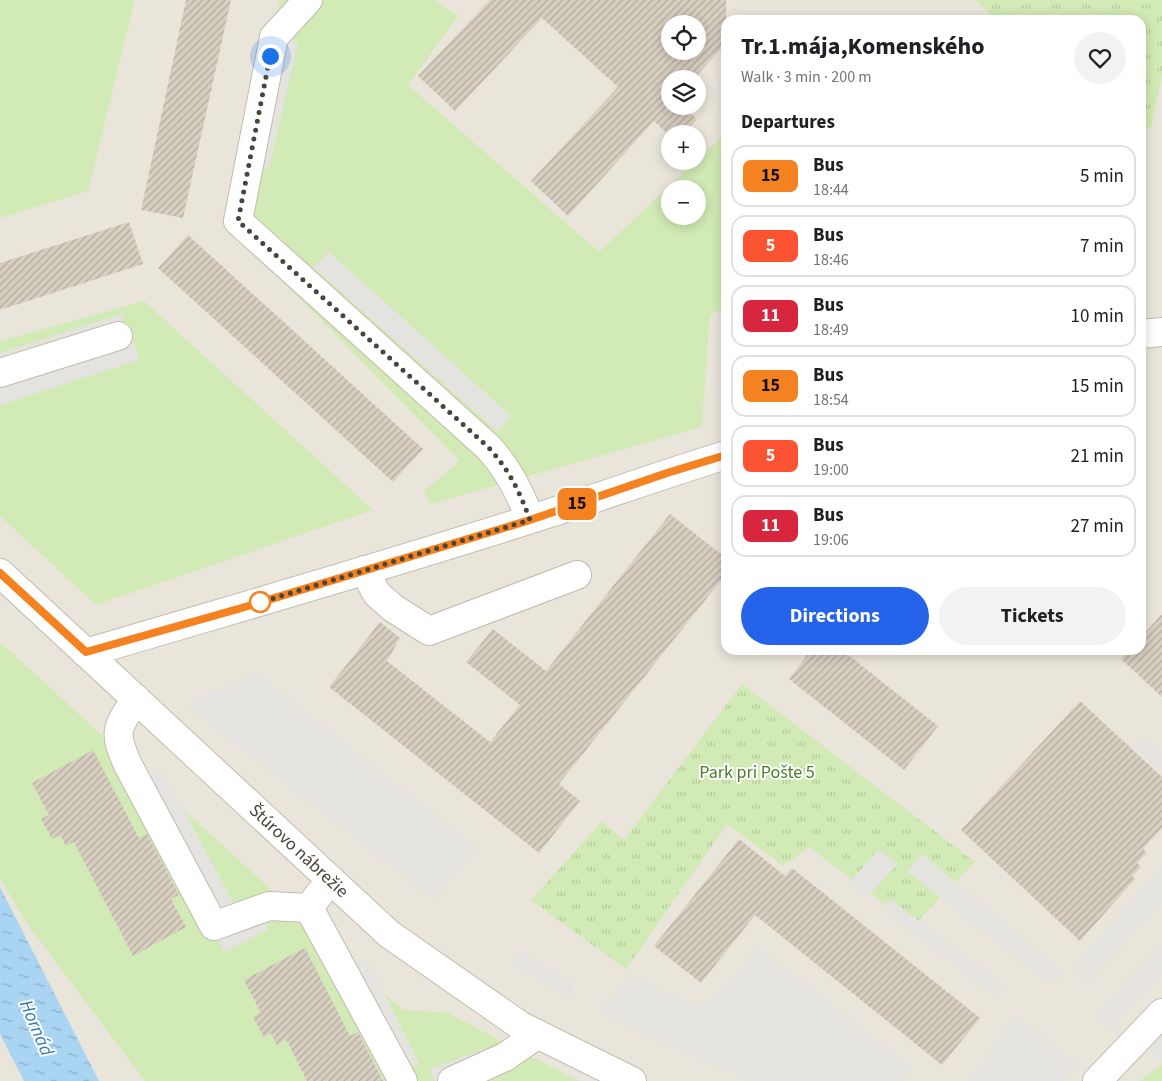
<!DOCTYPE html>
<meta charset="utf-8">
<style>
:root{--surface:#fff;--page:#f2f2f2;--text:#202124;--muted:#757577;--line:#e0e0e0;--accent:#2563eb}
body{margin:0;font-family:"Source Sans 3",sans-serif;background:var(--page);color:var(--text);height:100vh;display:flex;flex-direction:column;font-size:19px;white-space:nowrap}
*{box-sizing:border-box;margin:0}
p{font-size:16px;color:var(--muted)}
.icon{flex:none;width:28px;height:28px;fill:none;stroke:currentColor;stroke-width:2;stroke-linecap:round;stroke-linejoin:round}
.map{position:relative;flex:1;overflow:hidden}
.side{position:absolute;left:721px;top:15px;width:425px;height:640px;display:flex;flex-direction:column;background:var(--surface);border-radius:15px;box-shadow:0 2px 12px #0003}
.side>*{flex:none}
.badge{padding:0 10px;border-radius:8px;font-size:18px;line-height:32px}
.fabs{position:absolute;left:661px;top:15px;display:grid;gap:10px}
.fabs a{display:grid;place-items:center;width:45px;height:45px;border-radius:50%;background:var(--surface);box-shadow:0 2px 12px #0003;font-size:25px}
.you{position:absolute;width:25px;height:25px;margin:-12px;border:4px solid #fff;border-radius:50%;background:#1a73e8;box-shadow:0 0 0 8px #1a73e833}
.map>.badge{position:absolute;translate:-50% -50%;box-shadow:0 0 0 2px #fff}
h2{padding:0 20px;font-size:19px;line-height:45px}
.round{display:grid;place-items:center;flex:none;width:52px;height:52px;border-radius:26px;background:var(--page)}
.headline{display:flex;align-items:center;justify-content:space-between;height:85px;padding:0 20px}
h1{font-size:24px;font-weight:700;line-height:38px}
.primary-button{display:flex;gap:10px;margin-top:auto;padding:10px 20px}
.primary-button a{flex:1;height:58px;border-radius:30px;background:var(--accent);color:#fff;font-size:20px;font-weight:700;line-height:58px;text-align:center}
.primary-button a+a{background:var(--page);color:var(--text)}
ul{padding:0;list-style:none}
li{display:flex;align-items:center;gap:15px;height:62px;margin:0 10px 8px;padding:0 10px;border:2px solid var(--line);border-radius:15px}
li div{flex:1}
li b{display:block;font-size:19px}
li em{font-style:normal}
li .badge{min-width:55px;font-weight:700;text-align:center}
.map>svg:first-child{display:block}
.residential{fill:#eae5da;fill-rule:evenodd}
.grass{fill:#d2eab5;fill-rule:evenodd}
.park{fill:url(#park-tufts)}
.parking{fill:#e5e3e0}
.water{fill:url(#water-ripples)}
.building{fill:url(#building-hatch);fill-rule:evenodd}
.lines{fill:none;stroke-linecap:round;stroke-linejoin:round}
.minor-casing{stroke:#c2bbae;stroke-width:30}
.minor{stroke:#fff;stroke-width:28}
.line-casing{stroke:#fff;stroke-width:11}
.line{stroke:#f58220;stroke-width:8}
.walk{stroke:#4b4439;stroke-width:5;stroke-dasharray:0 9}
.stop-dot{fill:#fff;stroke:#f58220;stroke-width:2.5}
.labels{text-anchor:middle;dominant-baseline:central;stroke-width:4;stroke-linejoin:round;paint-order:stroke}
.park-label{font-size:18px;fill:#4a7f2a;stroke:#fff}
.street-label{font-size:18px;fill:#4b4439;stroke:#fff}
.water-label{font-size:19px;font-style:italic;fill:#2e7ab2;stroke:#fff}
</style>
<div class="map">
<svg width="1162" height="1081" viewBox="0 0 1162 1081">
<defs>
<pattern id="park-tufts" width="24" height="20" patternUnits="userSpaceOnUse" patternTransform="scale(1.25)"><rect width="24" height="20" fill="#d2eab5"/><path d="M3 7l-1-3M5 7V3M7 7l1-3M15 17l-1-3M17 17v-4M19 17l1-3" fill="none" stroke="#b6ca9c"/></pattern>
<pattern id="water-ripples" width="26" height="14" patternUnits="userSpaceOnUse" patternTransform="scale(1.25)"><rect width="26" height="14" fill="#a9d4f2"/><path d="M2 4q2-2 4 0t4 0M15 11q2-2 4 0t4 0" fill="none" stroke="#8caec5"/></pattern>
<pattern id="building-hatch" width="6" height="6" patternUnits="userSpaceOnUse" patternTransform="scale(1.25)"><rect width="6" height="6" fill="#d8cfc1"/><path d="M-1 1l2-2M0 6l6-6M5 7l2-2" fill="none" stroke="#b1aa9e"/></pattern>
</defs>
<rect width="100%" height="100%" fill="#f6f3ec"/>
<!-- residential -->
<path class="residential" d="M0 0H1162V1081H0ZM726 20H1141V650H726ZM670 24H698V51H670ZM670 79H698V106H670ZM670 134H698V161H670ZM670 189H698V216H670Z"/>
<!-- grass -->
<g class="grass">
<polygon points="0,0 135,0 88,191 0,218"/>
<path d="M280 0H435L458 16 408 85 599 252 726 133V307L710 315 702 427 431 504 424 491 460 461 233 231ZM670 189H698V216H670Z"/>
<polygon points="144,301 373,510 96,605 0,516 0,341"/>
<polygon points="0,642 403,1010 448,1013 579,1081 145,1081 26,922 0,878"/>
<polygon points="1162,1065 1162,1081 1139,1081"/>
</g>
<!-- park -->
<g class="park">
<polygon points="976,0 1162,0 1162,75 1151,128 1141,128 1141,20 996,20"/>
<polygon points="742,684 975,862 913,926 809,847 783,866 727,824 626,969 531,900 602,821 624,840"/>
</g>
<!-- parking -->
<g class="parking">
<polygon points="289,35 298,44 269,168 256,164"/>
<polygon points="329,252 511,416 498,432 313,267"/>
<polygon points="125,313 118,329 0,367 0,353"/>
<polygon points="134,343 139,360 0,405 0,386"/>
<polygon points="254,671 478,849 434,900 189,707 199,697 241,682"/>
<polygon points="1143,735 1162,752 1162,770 1133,745"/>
<polygon points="164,773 235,906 213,910 145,776"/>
<polygon points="878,850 898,863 868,897 850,882"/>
<polygon points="922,854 1066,974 1047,983 907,871"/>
<polygon points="1162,869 1162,902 1088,983 1073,967"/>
<polygon points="890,899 1005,986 996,998 883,908"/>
<polygon points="262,916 268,930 224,952 216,935"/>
<polygon points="1162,943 1162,974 1108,1032 1096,1015"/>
<polygon points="758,947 912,1068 904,1081 751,1081 601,1015 606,1001 632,976 688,1003 711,1004"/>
<polygon points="520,950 577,986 568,998 513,965"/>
<polygon points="347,959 368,960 420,1065 400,1068"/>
<polygon points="1015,1014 1078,1064 1063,1081 971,1081"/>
<polygon points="1162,1036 1162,1061 1149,1050"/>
<polygon points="484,1049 489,1058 441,1081 435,1081 430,1069"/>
</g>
<!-- water -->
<polygon class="water" points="0,887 99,1081 24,1081 0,1034"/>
<!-- building -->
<g class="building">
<polygon points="186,0 231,0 183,218 141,210"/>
<path d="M490 0H726V43L694 79H670V106H683L697 119 684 134H668L654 121 568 216 531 181 618 87 542 18 456 110V112L418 76ZM670 24H698V51H670Z"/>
<polygon points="129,222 143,264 0,310 0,263"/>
<polygon points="188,235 423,449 393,482 158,268"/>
<polygon points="670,514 726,558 726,574 559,784 580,801 539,853 329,687 380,622 400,638 387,661 490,742 520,705 466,662 493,629 546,671"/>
<polygon points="1162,614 1162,697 1121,659 1130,650 1141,650 1141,637"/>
<polygon points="811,650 842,650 938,726 904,770 789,679"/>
<polygon points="1080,701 1162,777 1162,828 1143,849 1147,853 1137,863 1141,867 1132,876 1135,879 1080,941 961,830"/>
<polygon points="93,750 139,838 147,834 179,895 171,899 186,927 133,956 74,842 66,846 60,835 52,839 41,819 49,815 32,783"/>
<polygon points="739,839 785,876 792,868 980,1018 942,1065 755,915 701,983 654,946"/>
<polygon points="305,948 350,1036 358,1032 383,1081 307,1081 286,1039 277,1045 271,1033 264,1037 253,1017 261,1013 244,980"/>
</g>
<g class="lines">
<defs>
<g id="minor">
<path d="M308 0 274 37 238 221 488 447C508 468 520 492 530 519"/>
<polyline points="1141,334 1162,332"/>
<polyline points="0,373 118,336"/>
<polyline points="364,570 377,594 393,608 429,631 577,575"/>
<path id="s1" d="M0 573 389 934 521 1026 632 1081"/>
<path d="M86 653C241 607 396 563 550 513 609 494 667 473 726 455"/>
<path d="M136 699C116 729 113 731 128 765L214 926 269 906 309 908"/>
<polyline points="320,893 309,908 403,1081"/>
<polyline points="452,1081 505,1057 538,1034"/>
<polyline points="1097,1081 1162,1013"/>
</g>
</defs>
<!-- minor casing -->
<use href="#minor" class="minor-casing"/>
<!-- minor -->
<use href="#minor" class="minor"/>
</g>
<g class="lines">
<defs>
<polyline id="line" points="0,573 86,652 245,607 530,520 667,473 726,455"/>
</defs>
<!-- line casing -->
<use href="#line" class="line-casing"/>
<!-- line -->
<use href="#line" class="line"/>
<!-- walk -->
<path class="walk" d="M260 602 258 603 530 520C520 492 508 468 488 447L238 221 270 56"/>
</g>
<!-- markers -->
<circle class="stop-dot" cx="260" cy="602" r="10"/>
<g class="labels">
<!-- park labels -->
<g class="park-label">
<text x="757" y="772">Park pri Pošte 5</text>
</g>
<!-- street labels -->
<g class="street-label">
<text stroke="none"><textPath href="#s1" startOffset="408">Štúrovo nábrežie</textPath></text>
</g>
<!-- water labels -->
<g class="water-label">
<text transform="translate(36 1028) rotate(67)">Hornád</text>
</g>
</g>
</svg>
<div class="fabs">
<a><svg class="icon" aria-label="locate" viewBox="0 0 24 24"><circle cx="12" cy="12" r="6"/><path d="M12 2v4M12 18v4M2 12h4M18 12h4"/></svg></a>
<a><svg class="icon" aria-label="layers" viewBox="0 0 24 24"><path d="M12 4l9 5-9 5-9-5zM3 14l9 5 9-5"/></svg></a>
<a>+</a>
<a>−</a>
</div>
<div class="you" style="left:270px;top:56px"></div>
<b class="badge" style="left:577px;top:504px;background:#f58220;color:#111">15</b>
<section class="side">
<div class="headline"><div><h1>Tr.1.mája,Komenského</h1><p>Walk · 3 min · 200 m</p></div><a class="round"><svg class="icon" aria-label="heart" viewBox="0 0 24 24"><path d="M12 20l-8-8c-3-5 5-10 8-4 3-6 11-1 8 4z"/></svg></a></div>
<h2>Departures</h2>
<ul>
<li><span class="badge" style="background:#f58220;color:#111">15</span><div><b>Bus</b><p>18:44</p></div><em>5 min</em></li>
<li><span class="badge" style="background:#fc5432;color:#fff">5</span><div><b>Bus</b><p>18:46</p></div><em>7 min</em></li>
<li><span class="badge" style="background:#d7263d;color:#fff">11</span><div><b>Bus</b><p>18:49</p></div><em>10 min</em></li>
<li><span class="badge" style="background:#f58220;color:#111">15</span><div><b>Bus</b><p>18:54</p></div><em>15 min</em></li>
<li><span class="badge" style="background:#fc5432;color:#fff">5</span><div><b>Bus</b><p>19:00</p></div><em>21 min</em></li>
<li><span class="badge" style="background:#d7263d;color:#fff">11</span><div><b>Bus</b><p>19:06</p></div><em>27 min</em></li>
</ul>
<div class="primary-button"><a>Directions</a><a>Tickets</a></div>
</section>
</div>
